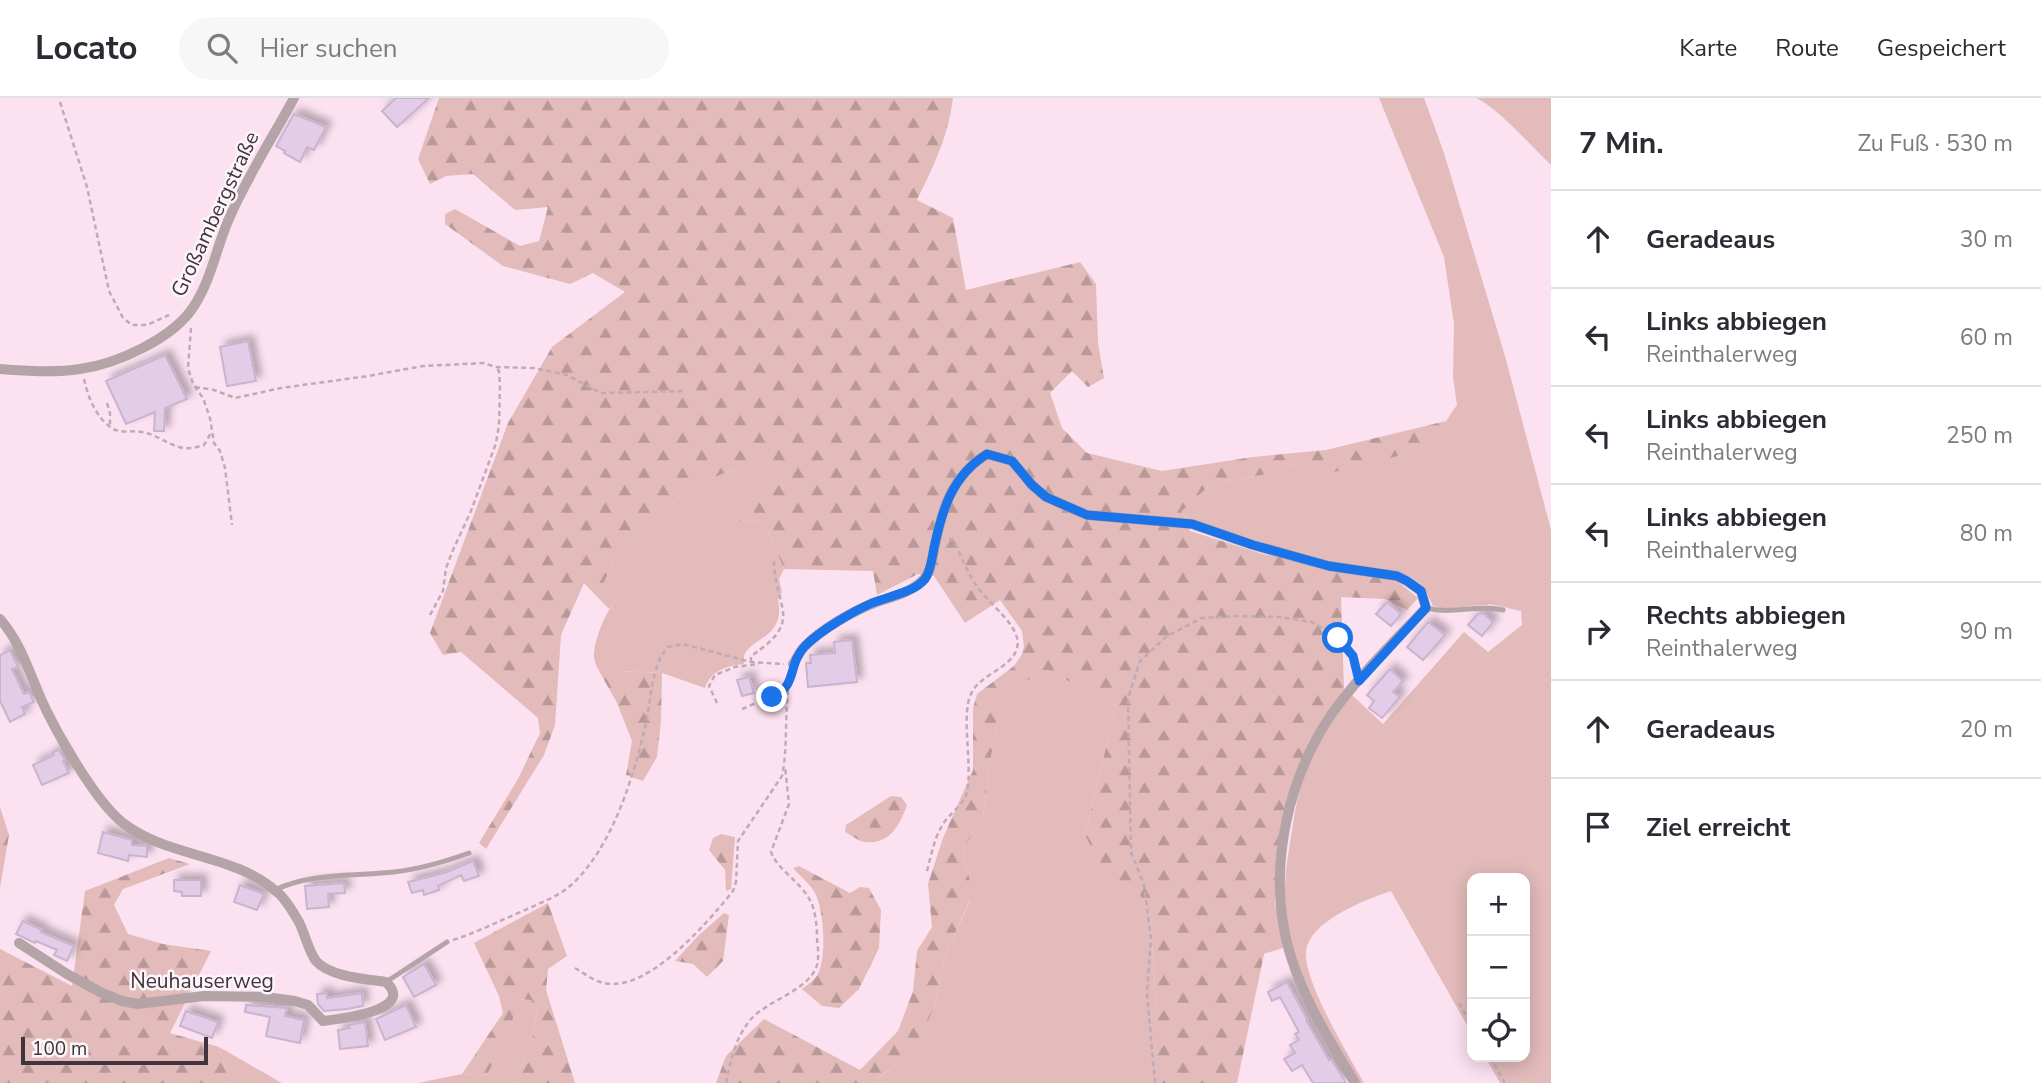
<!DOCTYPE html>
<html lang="de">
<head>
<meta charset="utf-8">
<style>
	:root { --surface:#fff; --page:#f7f7f7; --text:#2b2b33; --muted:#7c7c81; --line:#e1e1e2 }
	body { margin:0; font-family:"Nunito Sans",sans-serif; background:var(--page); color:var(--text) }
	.controls { position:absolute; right:21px; bottom:21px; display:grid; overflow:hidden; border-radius:14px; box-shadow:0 4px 18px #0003 }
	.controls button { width:63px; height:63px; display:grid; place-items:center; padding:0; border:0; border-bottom:2px solid var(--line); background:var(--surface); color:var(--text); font:35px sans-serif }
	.scale { position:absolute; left:21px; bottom:18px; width:187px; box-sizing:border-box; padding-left:7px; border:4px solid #41343c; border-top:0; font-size:19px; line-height:24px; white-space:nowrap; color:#41343c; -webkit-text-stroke:5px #fcf5f9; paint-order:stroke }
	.stop { position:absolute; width:21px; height:21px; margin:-16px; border:5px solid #1a73e8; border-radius:50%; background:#fff }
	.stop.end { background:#1a73e8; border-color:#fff; box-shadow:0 2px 7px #0008 }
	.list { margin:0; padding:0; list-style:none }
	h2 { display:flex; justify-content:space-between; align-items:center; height:91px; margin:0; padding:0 28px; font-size:30px }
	h2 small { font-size:23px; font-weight:400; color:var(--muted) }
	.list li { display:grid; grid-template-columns:46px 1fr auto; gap:21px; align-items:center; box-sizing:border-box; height:98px; padding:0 28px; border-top:2px solid var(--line) }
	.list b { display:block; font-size:26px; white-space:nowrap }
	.list p { margin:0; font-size:23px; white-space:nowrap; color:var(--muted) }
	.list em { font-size:23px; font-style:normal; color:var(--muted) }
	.icon { flex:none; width:38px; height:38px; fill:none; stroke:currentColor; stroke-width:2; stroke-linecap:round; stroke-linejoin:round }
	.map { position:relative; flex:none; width:1551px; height:985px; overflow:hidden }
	header { display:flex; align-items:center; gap:42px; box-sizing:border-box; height:98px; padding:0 35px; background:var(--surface); border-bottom:2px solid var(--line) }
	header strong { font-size:33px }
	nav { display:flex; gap:38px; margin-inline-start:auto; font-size:24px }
	.search { width:490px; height:63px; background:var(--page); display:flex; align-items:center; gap:18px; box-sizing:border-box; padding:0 24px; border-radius:38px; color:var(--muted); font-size:26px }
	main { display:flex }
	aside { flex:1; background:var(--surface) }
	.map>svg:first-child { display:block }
	.grass { fill:#e2bbba }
	.forest { fill:url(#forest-firs) }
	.building { fill:#e3cce8; stroke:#c9b3ce; stroke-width:2; filter:url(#shadow) }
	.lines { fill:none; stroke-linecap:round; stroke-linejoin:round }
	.path { stroke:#c1aab8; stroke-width:2.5; stroke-dasharray:5 3.5; stroke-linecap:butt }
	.service { stroke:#b4a4a8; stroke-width:5 }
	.minor { stroke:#b4a4a8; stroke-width:10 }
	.route { stroke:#1a73e8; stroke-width:9 }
	.labels { text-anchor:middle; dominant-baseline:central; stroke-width:5; stroke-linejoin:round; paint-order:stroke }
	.street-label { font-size:21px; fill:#41343c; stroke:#fcf5f9 }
</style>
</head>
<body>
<header>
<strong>Locato</strong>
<div class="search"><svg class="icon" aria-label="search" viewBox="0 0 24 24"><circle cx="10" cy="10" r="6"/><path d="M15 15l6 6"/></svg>Hier suchen</div>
<nav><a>Karte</a><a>Route</a><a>Gespeichert</a></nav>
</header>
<main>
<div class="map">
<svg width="1551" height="985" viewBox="0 0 1551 985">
	<defs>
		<pattern id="forest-firs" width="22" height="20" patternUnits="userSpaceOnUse" patternTransform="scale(1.75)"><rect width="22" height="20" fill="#e2bbba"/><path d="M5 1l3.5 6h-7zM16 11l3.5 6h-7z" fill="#b99998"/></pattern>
		<filter id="shadow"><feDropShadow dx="5.5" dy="-5.5" stdDeviation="3.5" flood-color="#0004"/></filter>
	</defs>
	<rect width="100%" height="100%" fill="#fce1f1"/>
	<g class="grass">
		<path d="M1379,0H1424L1444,55L1505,258L1551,432V985H1500L1485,959H1525V780H1472V936L1391,793C1365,802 1317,820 1307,848C1297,873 1350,960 1364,985H1358C1334,941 1307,898 1292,850C1280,811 1285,772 1292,733C1295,712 1299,690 1307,670C1318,643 1334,620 1352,597L1383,626L1464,534L1488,554L1522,527L1521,513L1490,506L1444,511L1433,508L1423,488L1409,478L1398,474L1330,465L1186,422L1182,413L1211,386L1274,375L1302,363L1449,330L1446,323L1457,307L1453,279L1454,226L1444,159Z"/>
		<path d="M1476,0H1551V67C1533,50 1497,9 1476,0Z"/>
		<path d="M760,362L777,382L737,423L764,424L784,471L779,481L782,494L778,501C787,546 740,538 744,566C727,568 711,572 705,590L662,575L618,573L605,566L598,571C597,569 594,561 594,560C593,544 605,515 615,504L604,484L618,454L674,403L696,386Z"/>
		<polygon points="1046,572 1116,607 1085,737 1137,792 1150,815 1156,909 1156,985 881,985 875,982 901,965 934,910 945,858 970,803 970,782 962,753 983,719 989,669 1003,595"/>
		<polygon points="1275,804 1283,850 1263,856"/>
		<polygon points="518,901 531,902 537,914 532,943 515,985 418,985 462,976 486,978 505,945"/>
		<polygon points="219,949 282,985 231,985"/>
	</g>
	<g class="forest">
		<path d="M439,0H953C948,39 934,67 917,102L953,120L966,192L1080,164L1096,186L1098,245L1104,280L1088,289L1072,273L1050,295L1062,330L1087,355L1162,373L1253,359L1326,352L1446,323L1450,330L1429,350L1322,377L1302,363L1274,375L1211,386L1182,413L1190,433L1263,456L1396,482L1418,500L1407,512L1385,501L1341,499L1344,591L1309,646L1276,779L1275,804L1237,985H1156V909L1150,815L1137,792L1109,783L1085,737L1116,607L1046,572L1003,596L989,669L983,719L962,753L970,782V802L945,858L934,910L918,943L901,965L876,981L881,985H716L726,958L764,921L860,972L898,933L913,893L917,853L932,829L928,786L943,740L973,672V610L977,596L1014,568L1021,558L1024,549L1022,533L1000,502L965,525L934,478L918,476L877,497L873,473L784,471L764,424L736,423L734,416L777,382L760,362L696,386L674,403L618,454L604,484L615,504L609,511L584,485L561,537L555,627L544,657L486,751L479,745L518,681L540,635L538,620L461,554L443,557L430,535L508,325L552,249L625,194L593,175L570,186L503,168L445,126V116L455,111L520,148L539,143L548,109L515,112L473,76L446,78L430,86L418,61Z"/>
		<polygon points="604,565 618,573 662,575 661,623 657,659 643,683 626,677 632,643 617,605 598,571"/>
		<path d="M891,698L901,699L907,707C900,727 889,747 865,744C858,743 851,737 845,734L846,727Z"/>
		<polygon points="0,709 9,737 0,790"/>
		<polygon points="721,736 735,739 731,791 726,793 725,772 709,752 713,740"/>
		<polygon points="169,760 190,766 123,791 114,807 128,836 163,846 211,853 170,935 219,949 231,985 0,985 0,851 72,888 85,793"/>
		<path d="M799,768L850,795L860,789L869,790L881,812L879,850L859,891L839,910L822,908L802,891C807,887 815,882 818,876C827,859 824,812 815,795C810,786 800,778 793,770Z"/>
		<polygon points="548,805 567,858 548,871 546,892 575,985 515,985 532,943 537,914 531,902 519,901 505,945 486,978 462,976 503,915 499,898 474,845"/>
		<polygon points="724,815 729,817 723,863 707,879 693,866 675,863 698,838"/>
	</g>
	<g class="building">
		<polygon points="396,0 429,0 397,29 382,13"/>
		<polygon points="294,16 326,29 314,52 307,49 300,64 284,55 285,53 276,48"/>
		<polygon points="248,243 256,283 227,288 220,249"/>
		<polygon points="165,257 187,301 165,310 164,333 154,333 155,314 126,326 106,283"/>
		<polygon points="1387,504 1401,516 1391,528 1376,516"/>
		<polygon points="1483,515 1493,524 1482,538 1468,527 1478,516"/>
		<polygon points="1428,524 1445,537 1423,562 1407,549"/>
		<polygon points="852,542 857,584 808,589 806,565 811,565 810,557 835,555 834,544"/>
		<polygon points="10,552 18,569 12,571 24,596 29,594 34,604 22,609 25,616 10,624 0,603 0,557"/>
		<polygon points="1390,571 1403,583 1393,594 1400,599 1382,620 1369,610 1374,603 1367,597"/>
		<polygon points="749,579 754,595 742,598 737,582"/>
		<polygon points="59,652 65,662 63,663 69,675 42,687 33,667 54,657 53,654"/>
		<polygon points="103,734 132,742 132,747 147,748 147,759 129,757 128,763 98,755"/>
		<polygon points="473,763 479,778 464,783 461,777 438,788 439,792 424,797 423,792 412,795 408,784 444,775"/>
		<polygon points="174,782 201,782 201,798 182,798 182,794 174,793"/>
		<polygon points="344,785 345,795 328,796 329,809 307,811 305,788"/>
		<polygon points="240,787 264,796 257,812 234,804"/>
		<polygon points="23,823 42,832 41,834 74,848 67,863 54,857 57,852 36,843 35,845 16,836"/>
		<polygon points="424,866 436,887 414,899 403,879"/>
		<polygon points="1287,884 1307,921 1306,922 1329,962 1331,961 1346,985 1313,985 1302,967 1292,973 1284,961 1295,955 1290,947 1299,942 1295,936 1299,934 1280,899 1272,903 1268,894"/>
		<polygon points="327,895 327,900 362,895 363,908 347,911 324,913 318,906 317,896"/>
		<polygon points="246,907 287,910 285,918 304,922 300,945 266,938 270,919 245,914"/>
		<polygon points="406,907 416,929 385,942 376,921"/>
		<polygon points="186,913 218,924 212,940 180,928"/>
		<polygon points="365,924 368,948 340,951 338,932 350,930 349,927"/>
	</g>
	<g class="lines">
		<g class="path">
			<polyline points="60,4 87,89 109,193 123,220 132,227 147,227 169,217"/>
			<polyline points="191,230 188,270 193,286 203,300 210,320 214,345 220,353 225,370 232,427"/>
			<path d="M84,281C88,299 95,317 110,329C119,336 131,332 142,334C156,336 168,347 183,350C191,351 197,349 204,347L211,335"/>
			<polyline points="195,289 214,292 235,300 281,290 368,278 423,268 484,265 495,269 534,270 567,277 601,295 686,293"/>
			<polyline points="107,305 110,315 110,329"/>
			<polyline points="430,517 443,493 446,470 453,452 471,413 496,345 499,327 500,287 499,273 495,269"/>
			<path d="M751,564V558C805,522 775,512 774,463"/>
			<polyline points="717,605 709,588 715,577 735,569 759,566"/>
			<polyline points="742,611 782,594 788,588"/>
			<path d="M927,773C931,758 934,741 942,728C948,716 964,707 967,694C973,668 960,614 972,594C982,574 1023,567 1017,540C1013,523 989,505 978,490C968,476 961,458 954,443L949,440"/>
			<path d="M453,842C478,834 499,823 523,813C539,805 556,800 570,788C612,751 634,678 646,625C651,602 652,565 668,549L683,546L751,564L784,566"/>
			<path d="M575,870C584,875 593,883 604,885C648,895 708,824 733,793L736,784L738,743L782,678C789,645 783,610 791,576"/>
			<polyline points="1459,905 1472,928"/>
			<polyline points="1490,959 1505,985"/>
			<path d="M726,985C731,962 735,940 751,921C768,902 810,892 817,867C819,859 818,850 817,841C817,830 816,819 813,809C804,784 779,775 771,754L789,706L785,668"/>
			<polyline points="1155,985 1147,895 1151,840 1144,787 1131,754 1128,600 1140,563 1167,538 1202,520 1237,518 1280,519 1312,524 1338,540 1353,558 1356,570"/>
		</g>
		<g class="service">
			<path d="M1426,510C1452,517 1477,506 1503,512"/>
			<path d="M275,792C309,775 357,778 394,774C420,771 444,764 469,755"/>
			<polyline points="386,884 447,844"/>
		</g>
		<g class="minor">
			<path d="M0,271C27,273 54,275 80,271C117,266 174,240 194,208C211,182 216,151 228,123C246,80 272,41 294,0"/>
			<path d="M0,521C20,544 29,573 41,601C56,634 95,703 123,725C168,760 233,755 277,794C286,801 293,814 299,824C305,836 308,852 316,863C330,879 367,881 386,884C417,913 338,921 323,923L308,907L295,903L265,899L204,898L138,906L122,903L102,895L67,876L19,845"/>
			<path d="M793,566C797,560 800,553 805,548C822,531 853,513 874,505C890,499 911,495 923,482C932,474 932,458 935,447C943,408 952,378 987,356L1012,363L1032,387L1046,399L1087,417L1192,426L1253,447L1329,468L1397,478L1407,483L1421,493L1426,510C1394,543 1358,579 1331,617C1289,679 1270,762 1285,836C1296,889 1327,939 1355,985"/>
		</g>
	</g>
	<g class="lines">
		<path class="route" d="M772,599C798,588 787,567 805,548C821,532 852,514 872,505C887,499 915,494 925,481C931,472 932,460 934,450C942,412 952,378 987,356L1012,363L1032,387L1046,399L1087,417L1192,426L1253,447L1329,468L1397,478L1407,483L1421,493L1426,510L1359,583L1353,558L1338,540"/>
	</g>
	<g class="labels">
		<g class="street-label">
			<text transform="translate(215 116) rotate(-65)">Großambergstraße</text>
			<text x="202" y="883">Neuhauserweg</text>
		</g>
	</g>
</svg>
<div class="controls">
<button>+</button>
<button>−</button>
<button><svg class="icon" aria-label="locate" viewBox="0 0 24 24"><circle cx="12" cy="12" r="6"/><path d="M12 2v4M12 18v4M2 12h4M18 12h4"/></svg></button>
</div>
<div class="scale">100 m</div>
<div class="stop" style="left:1338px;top:540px"></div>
<div class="stop end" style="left:772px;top:599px"></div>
</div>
<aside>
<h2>7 Min.<small>Zu Fuß · 530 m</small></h2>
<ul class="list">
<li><svg class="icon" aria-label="ahead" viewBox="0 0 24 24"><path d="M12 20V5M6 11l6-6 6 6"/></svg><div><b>Geradeaus</b></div><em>30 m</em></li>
<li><svg class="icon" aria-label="left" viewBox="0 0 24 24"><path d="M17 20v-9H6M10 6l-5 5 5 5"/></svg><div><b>Links abbiegen</b><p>Reinthalerweg</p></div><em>60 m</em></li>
<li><svg class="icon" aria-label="left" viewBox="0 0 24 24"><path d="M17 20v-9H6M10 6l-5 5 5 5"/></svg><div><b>Links abbiegen</b><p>Reinthalerweg</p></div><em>250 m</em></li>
<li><svg class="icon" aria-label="left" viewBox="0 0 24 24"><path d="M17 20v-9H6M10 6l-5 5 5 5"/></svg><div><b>Links abbiegen</b><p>Reinthalerweg</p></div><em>80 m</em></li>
<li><svg class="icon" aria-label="right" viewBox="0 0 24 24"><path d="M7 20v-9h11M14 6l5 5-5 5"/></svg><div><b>Rechts abbiegen</b><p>Reinthalerweg</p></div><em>90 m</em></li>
<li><svg class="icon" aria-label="ahead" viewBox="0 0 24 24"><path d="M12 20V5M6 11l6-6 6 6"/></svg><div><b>Geradeaus</b></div><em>20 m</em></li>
<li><svg class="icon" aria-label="arrive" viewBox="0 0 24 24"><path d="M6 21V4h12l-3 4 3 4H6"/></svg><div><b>Ziel erreicht</b></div></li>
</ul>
</aside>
</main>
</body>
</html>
